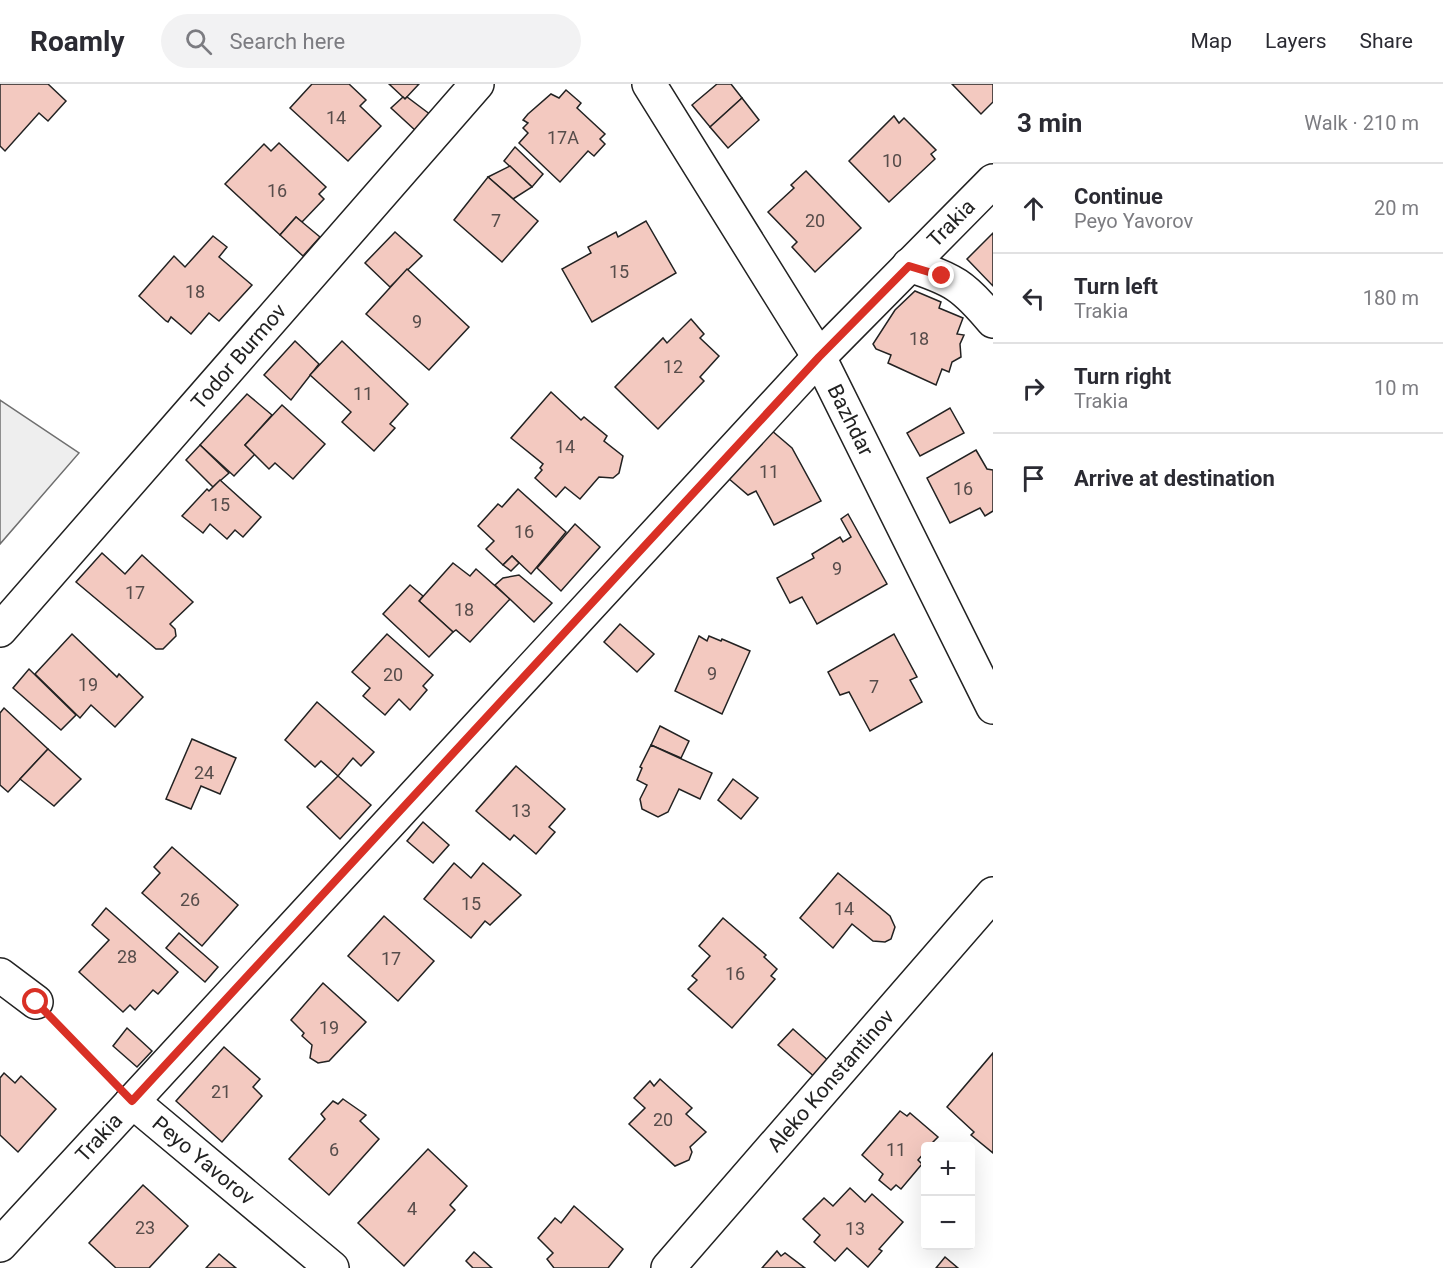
<!DOCTYPE html>
<html lang="en">
<head>
<meta charset="utf-8">
<style>
	:root { --surface:#fff; --page:#f2f2f3; --text:#2b2b33; --muted:#7c7c81; --line:#e1e1e2 }
	body { margin:0; font-family:Roboto,sans-serif; background:var(--page); color:var(--text) }
	.controls { position:absolute; right:18px; bottom:18px; display:grid; overflow:hidden; border-radius:6px; box-shadow:0 6px 24px #0002 }
	.controls button { width:54px; height:54px; display:grid; place-items:center; padding:0; border:0; border-bottom:2px solid var(--line); background:var(--surface); color:var(--text); font:30px sans-serif }
	.stop { position:absolute; width:18px; height:18px; margin:-14px; border:4px solid #d93025; border-radius:50%; background:#fff }
	.stop.end { background:#d93025; border-color:#fff; box-shadow:0 2px 6px #0008 }
	.list { margin:0; padding:0; list-style:none }
	h2 { display:flex; justify-content:space-between; align-items:center; height:78px; margin:0; padding:0 24px; font-size:26px }
	h2 small { font-size:20px; font-weight:400; color:var(--muted) }
	.list li { display:grid; grid-template-columns:39px 1fr auto; gap:18px; align-items:center; box-sizing:border-box; height:90px; padding:0 24px; border-top:2px solid var(--line) }
	.list b { display:block; font-size:22px; white-space:nowrap }
	.list p { margin:0; font-size:20px; white-space:nowrap; color:var(--muted) }
	.list em { font-size:20px; font-style:normal; color:var(--muted) }
	.icon { flex:none; width:33px; height:33px; fill:none; stroke:currentColor; stroke-width:2; stroke-linecap:round; stroke-linejoin:round }
	.map { position:relative; flex:none; width:993px; height:1184px; overflow:hidden }
	header { display:flex; align-items:center; gap:36px; box-sizing:border-box; height:84px; padding:0 30px; background:var(--surface); border-bottom:2px solid var(--line) }
	header strong { font-size:28px }
	nav { display:flex; gap:33px; margin-inline-start:auto; font-size:21px }
	.search { width:420px; height:54px; background:var(--page); display:flex; align-items:center; gap:15px; box-sizing:border-box; padding:0 21px; border-radius:33px; color:var(--muted); font-size:22px }
	main { display:flex }
	aside { flex:1; background:var(--surface) }
	.map>svg:first-child { display:block }
	.green { fill:#eee; stroke:#6f6f6f; stroke-width:1.5 }
	.building { fill:#f3c9c0; stroke:#222; stroke-width:1.5 }
	.lines { fill:none; stroke-linecap:round; stroke-linejoin:round }
	.minor-casing { stroke:#222; stroke-width:36 }
	.path { stroke:#646464; stroke-width:4; stroke-dasharray:4.5 3; stroke-linecap:butt }
	.minor { stroke:#fff; stroke-width:33 }
	.route { stroke:#d93025; stroke-width:8 }
	.labels { text-anchor:middle; dominant-baseline:central; stroke-width:4.5; stroke-linejoin:round; paint-order:stroke }
	.number-label { font-size:18px; fill:#564c4a }
	.street-label { font-size:21px; fill:#222; stroke:#fff }
</style>
</head>
<body>
<header>
<strong>Roamly</strong>
<div class="search"><svg class="icon" aria-label="search" viewBox="0 0 24 24"><circle cx="10" cy="10" r="6"/><path d="M15 15l6 6"/></svg>Search here</div>
<nav><a>Map</a><a>Layers</a><a>Share</a></nav>
</header>
<main>
<div class="map">
<svg width="993" height="1184" viewBox="0 0 993 1184">
	<rect width="100%" height="100%" fill="#fff"/>
	<polygon class="green" points="0,316 79,369 0,460"/>
	<g class="building">
		<polygon points="0,0 48,0 66,17 48,37 39,29 5,67 0,62"/>
		<polygon points="312,0 349,0 366,16 360,22 381,42 348,77 290,24"/>
		<polygon points="389,0 419,0 405,15"/>
		<polygon points="717,0 731,0 742,14 710,43 692,21"/>
		<polygon points="952,0 993,0 993,18 981,30"/>
		<polygon points="566,6 581,19 577,24 605,50 600,55 605,60 594,72 588,67 560,98 519,59 528,49 523,44 528,39 523,36 528,30 551,10 559,14"/>
		<polygon points="403,13 405,15 407,13 431,31 416,47 391,24"/>
		<polygon points="742,14 759,36 728,64 710,43"/>
		<polygon points="894,32 899,39 904,34 936,66 931,70 935,75 889,118 849,77"/>
		<polygon points="279,59 326,103 319,110 324,115 302,138 296,133 280,151 225,100 264,60 271,67"/>
		<polygon points="515,63 543,90 532,103 504,77"/>
		<polygon points="510,82 532,103 513,115 488,93"/>
		<polygon points="806,87 861,144 815,188 792,163 797,158 768,128 794,104 791,101"/>
		<polygon points="488,93 538,137 502,178 454,136"/>
		<polygon points="296,133 320,153 303,172 280,151"/>
		<polygon points="646,137 676,189 592,238 562,185 591,169 588,163 616,148 618,153"/>
		<polygon points="395,148 422,172 390,203 365,179"/>
		<polygon points="993,149 993,202 967,175"/>
		<polygon points="213,152 227,163 219,173 252,201 219,237 209,229 191,250 171,233 168,238 166,237 139,212 174,172 185,183"/>
		<polygon points="407,185 469,243 429,286 366,230"/>
		<polygon points="915,207 941,218 939,224 963,234 957,250 964,251 960,260 961,273 952,278 949,288 942,285 936,301 888,279 891,271 876,265 873,260 895,226"/>
		<polygon points="691,235 704,250 700,254 719,272 700,293 704,297 658,345 615,303 663,254 667,259"/>
		<polygon points="295,257 319,280 291,316 264,291"/>
		<polygon points="342,257 408,320 390,340 395,344 374,367 342,338 351,328 310,291"/>
		<polygon points="551,308 581,336 584,333 607,352 604,357 623,372 619,389 613,394 599,393 580,415 565,403 556,413 535,394 542,386 540,384 543,380 511,354"/>
		<polygon points="247,310 272,331 245,361 255,370 234,392 200,361"/>
		<polygon points="282,321 325,360 293,395 275,379 269,385 245,361"/>
		<polygon points="950,324 964,349 920,372 907,349"/>
		<polygon points="771,346 792,364 821,417 774,441 756,407 748,411 728,394"/>
		<polygon points="200,361 229,389 213,403 186,376"/>
		<polygon points="976,366 987,385 993,386 993,427 985,432 980,424 950,439 927,394"/>
		<polygon points="220,396 261,433 243,453 235,446 227,455 210,440 203,449 182,432 207,405 209,407"/>
		<polygon points="518,405 566,448 531,490 512,472 503,481 486,465 494,457 478,442 498,420 502,423"/>
		<polygon points="848,430 887,500 817,540 802,513 790,519 777,494 814,474 812,470 840,453 843,458 851,453 841,435"/>
		<polygon points="575,440 600,463 561,507 537,484"/>
		<polygon points="102,469 125,490 142,471 193,518 170,540 175,545 176,552 163,565 156,565 76,498"/>
		<polygon points="512,472 519,479 511,487 503,481"/>
		<polygon points="453,479 470,492 476,485 510,515 470,558 456,546 453,548 419,517"/>
		<polygon points="519,491 552,519 534,538 495,501 503,494"/>
		<polygon points="410,501 423,512 419,517 453,548 429,573 383,530"/>
		<polygon points="620,540 654,570 637,588 604,558"/>
		<polygon points="72,550 117,593 119,590 143,613 115,643 91,621 80,634 35,590"/>
		<polygon points="387,550 433,591 423,602 427,606 410,626 399,615 385,631 363,612 370,604 352,588"/>
		<polygon points="894,550 917,593 910,596 922,618 870,647 849,608 840,611 828,588"/>
		<polygon points="699,552 707,557 709,552 721,557 722,555 750,567 722,630 675,607"/>
		<polygon points="29,585 76,631 61,646 13,604"/>
		<polygon points="317,618 374,668 361,682 353,674 338,692 321,677 315,683 285,656"/>
		<polygon points="4,624 48,665 8,708 0,701 0,629"/>
		<polygon points="660,642 689,657 681,674 651,661"/>
		<polygon points="192,655 236,674 220,710 201,702 191,725 166,715"/>
		<polygon points="651,661 712,689 700,715 679,705 668,728 658,733 642,725 640,715 647,701 637,696 642,684 640,683"/>
		<polygon points="48,665 81,695 54,722 20,695"/>
		<polygon points="516,682 565,725 549,743 555,748 536,770 514,751 510,756 476,727"/>
		<polygon points="338,692 371,721 340,755 307,723"/>
		<polygon points="733,695 758,714 741,735 718,716"/>
		<polygon points="423,738 449,761 433,779 407,757"/>
		<polygon points="172,763 238,821 202,862 142,809 160,789 154,783"/>
		<polygon points="454,779 471,794 483,779 521,811 490,841 485,837 471,854 424,815"/>
		<polygon points="838,789 890,832 895,843 891,855 885,858 873,857 852,840 833,864 800,834"/>
		<polygon points="106,824 178,888 158,910 153,906 135,926 130,921 123,928 79,888 109,856 92,841"/>
		<polygon points="384,832 434,877 398,917 348,872"/>
		<polygon points="723,834 766,871 764,873 777,885 771,892 775,895 732,944 688,905 697,896 692,892 710,872 699,862"/>
		<polygon points="179,849 218,883 205,898 166,864"/>
		<polygon points="323,899 366,938 329,977 318,979 310,974 312,961 302,952 304,949 291,936"/>
		<polygon points="127,944 152,967 137,983 113,962"/>
		<polygon points="793,945 831,979 817,995 778,961"/>
		<polygon points="224,963 260,995 253,1003 262,1012 222,1058 176,1017"/>
		<polygon points="993,969 993,1069 971,1051 974,1048 947,1023"/>
		<polygon points="4,989 15,999 21,992 56,1025 18,1068 0,1051 0,994"/>
		<polygon points="660,995 692,1024 686,1030 706,1048 690,1063 692,1068 689,1076 675,1082 629,1040 645,1024 634,1014 650,997 654,1002"/>
		<polygon points="343,1015 366,1031 360,1037 379,1055 329,1111 289,1075 325,1035 321,1030 333,1017 338,1020"/>
		<polygon points="900,1027 907,1032 910,1029 938,1053 929,1062 926,1062 926,1067 918,1076 922,1080 901,1105 896,1101 891,1106 879,1096 883,1090 862,1071"/>
		<polygon points="428,1065 467,1102 450,1121 455,1126 404,1182 358,1139"/>
		<polygon points="143,1101 188,1142 149,1184 116,1184 89,1159"/>
		<polygon points="850,1104 865,1118 872,1110 903,1138 879,1165 882,1167 868,1183 847,1164 835,1177 814,1158 820,1151 803,1135 824,1114 833,1122"/>
		<polygon points="574,1122 623,1165 608,1184 554,1184 547,1175 553,1169 538,1154 555,1134 561,1139"/>
		<polygon points="777,1167 781,1172 785,1169 805,1184 762,1184"/>
		<polygon points="474,1168 492,1184 473,1184 466,1177"/>
		<polygon points="219,1170 236,1184 206,1184"/>
		<polygon points="945,1173 958,1184 936,1184"/>
	</g>
	<g class="lines">
		<g class="minor-casing">
			<g id="minor">
				<path id="s1" d="M649,0L819,273L993,623"/>
				<path d="M909,181C953,195 964,202 993,237"/>
				<path id="s2" d="M0,546L477,0"/>
				<polyline points="0,891 36,918"/>
				<path id="s3" d="M132,1017L332,1184"/>
				<path id="s4" d="M0,1161L819,273L993,97"/>
				<path id="s5" d="M668,1184L993,810"/>
			</g>
		</g>
		<polyline class="path" points="62,945 106,991"/>
		<use href="#minor" class="minor"/>
	</g>
	<g class="lines">
		<polyline class="route" points="36,918 132,1017 819,273 909,182 942,192"/>
	</g>
	<g class="labels">
		<g class="number-label">
			<text x="336" y="33">14</text>
			<text x="563" y="53">17А</text>
			<text x="892" y="76">10</text>
			<text x="277" y="106">16</text>
			<text x="496" y="136">7</text>
			<text x="815" y="136">20</text>
			<text x="619" y="187">15</text>
			<text x="195" y="207">18</text>
			<text x="417" y="237">9</text>
			<text x="919" y="254">18</text>
			<text x="673" y="282">12</text>
			<text x="363" y="309">11</text>
			<text x="565" y="362">14</text>
			<text x="769" y="387">11</text>
			<text x="963" y="404">16</text>
			<text x="220" y="420">15</text>
			<text x="524" y="447">16</text>
			<text x="837" y="484">9</text>
			<text x="135" y="508">17</text>
			<text x="464" y="525">18</text>
			<text x="712" y="589">9</text>
			<text x="393" y="590">20</text>
			<text x="88" y="600">19</text>
			<text x="874" y="602">7</text>
			<text x="204" y="688">24</text>
			<text x="521" y="726">13</text>
			<text x="190" y="815">26</text>
			<text x="471" y="819">15</text>
			<text x="844" y="824">14</text>
			<text x="127" y="872">28</text>
			<text x="391" y="874">17</text>
			<text x="735" y="889">16</text>
			<text x="329" y="943">19</text>
			<text x="221" y="1007">21</text>
			<text x="663" y="1035">20</text>
			<text x="334" y="1065">6</text>
			<text x="896" y="1065">11</text>
			<text x="412" y="1124">4</text>
			<text x="145" y="1143">23</text>
			<text x="855" y="1144">13</text>
		</g>
		<g class="street-label">
			<text stroke="none"><textPath href="#s4" startOffset="1396">Trakia</textPath></text>
			<text stroke="none"><textPath href="#s2" startOffset="363">Todor Burmov</textPath></text>
			<text stroke="none"><textPath href="#s1" startOffset="392">Bazhdar</textPath></text>
			<text stroke="none"><textPath href="#s5" startOffset="248">Aleko Konstantinov</textPath></text>
			<text stroke="none"><textPath href="#s4" startOffset="146">Trakia</textPath></text>
			<text stroke="none"><textPath href="#s3" startOffset="93">Peyo Yavorov</textPath></text>
		</g>
	</g>
</svg>
<div class="controls">
<button>+</button>
<button>−</button>
</div>
<div class="stop" style="left:36px;top:918px"></div>
<div class="stop end" style="left:942px;top:192px"></div>
</div>
<aside>
<h2>3 min<small>Walk · 210 m</small></h2>
<ul class="list">
<li><svg class="icon" aria-label="ahead" viewBox="0 0 24 24"><path d="M12 20V5M6 11l6-6 6 6"/></svg><div><b>Continue</b><p>Peyo Yavorov</p></div><em>20 m</em></li>
<li><svg class="icon" aria-label="left" viewBox="0 0 24 24"><path d="M17 20v-9H6M10 6l-5 5 5 5"/></svg><div><b>Turn left</b><p>Trakia</p></div><em>180 m</em></li>
<li><svg class="icon" aria-label="right" viewBox="0 0 24 24"><path d="M7 20v-9h11M14 6l5 5-5 5"/></svg><div><b>Turn right</b><p>Trakia</p></div><em>10 m</em></li>
<li><svg class="icon" aria-label="arrive" viewBox="0 0 24 24"><path d="M6 21V4h12l-3 4 3 4H6"/></svg><div><b>Arrive at destination</b></div></li>
</ul>
</aside>
</main>
</body>
</html>
